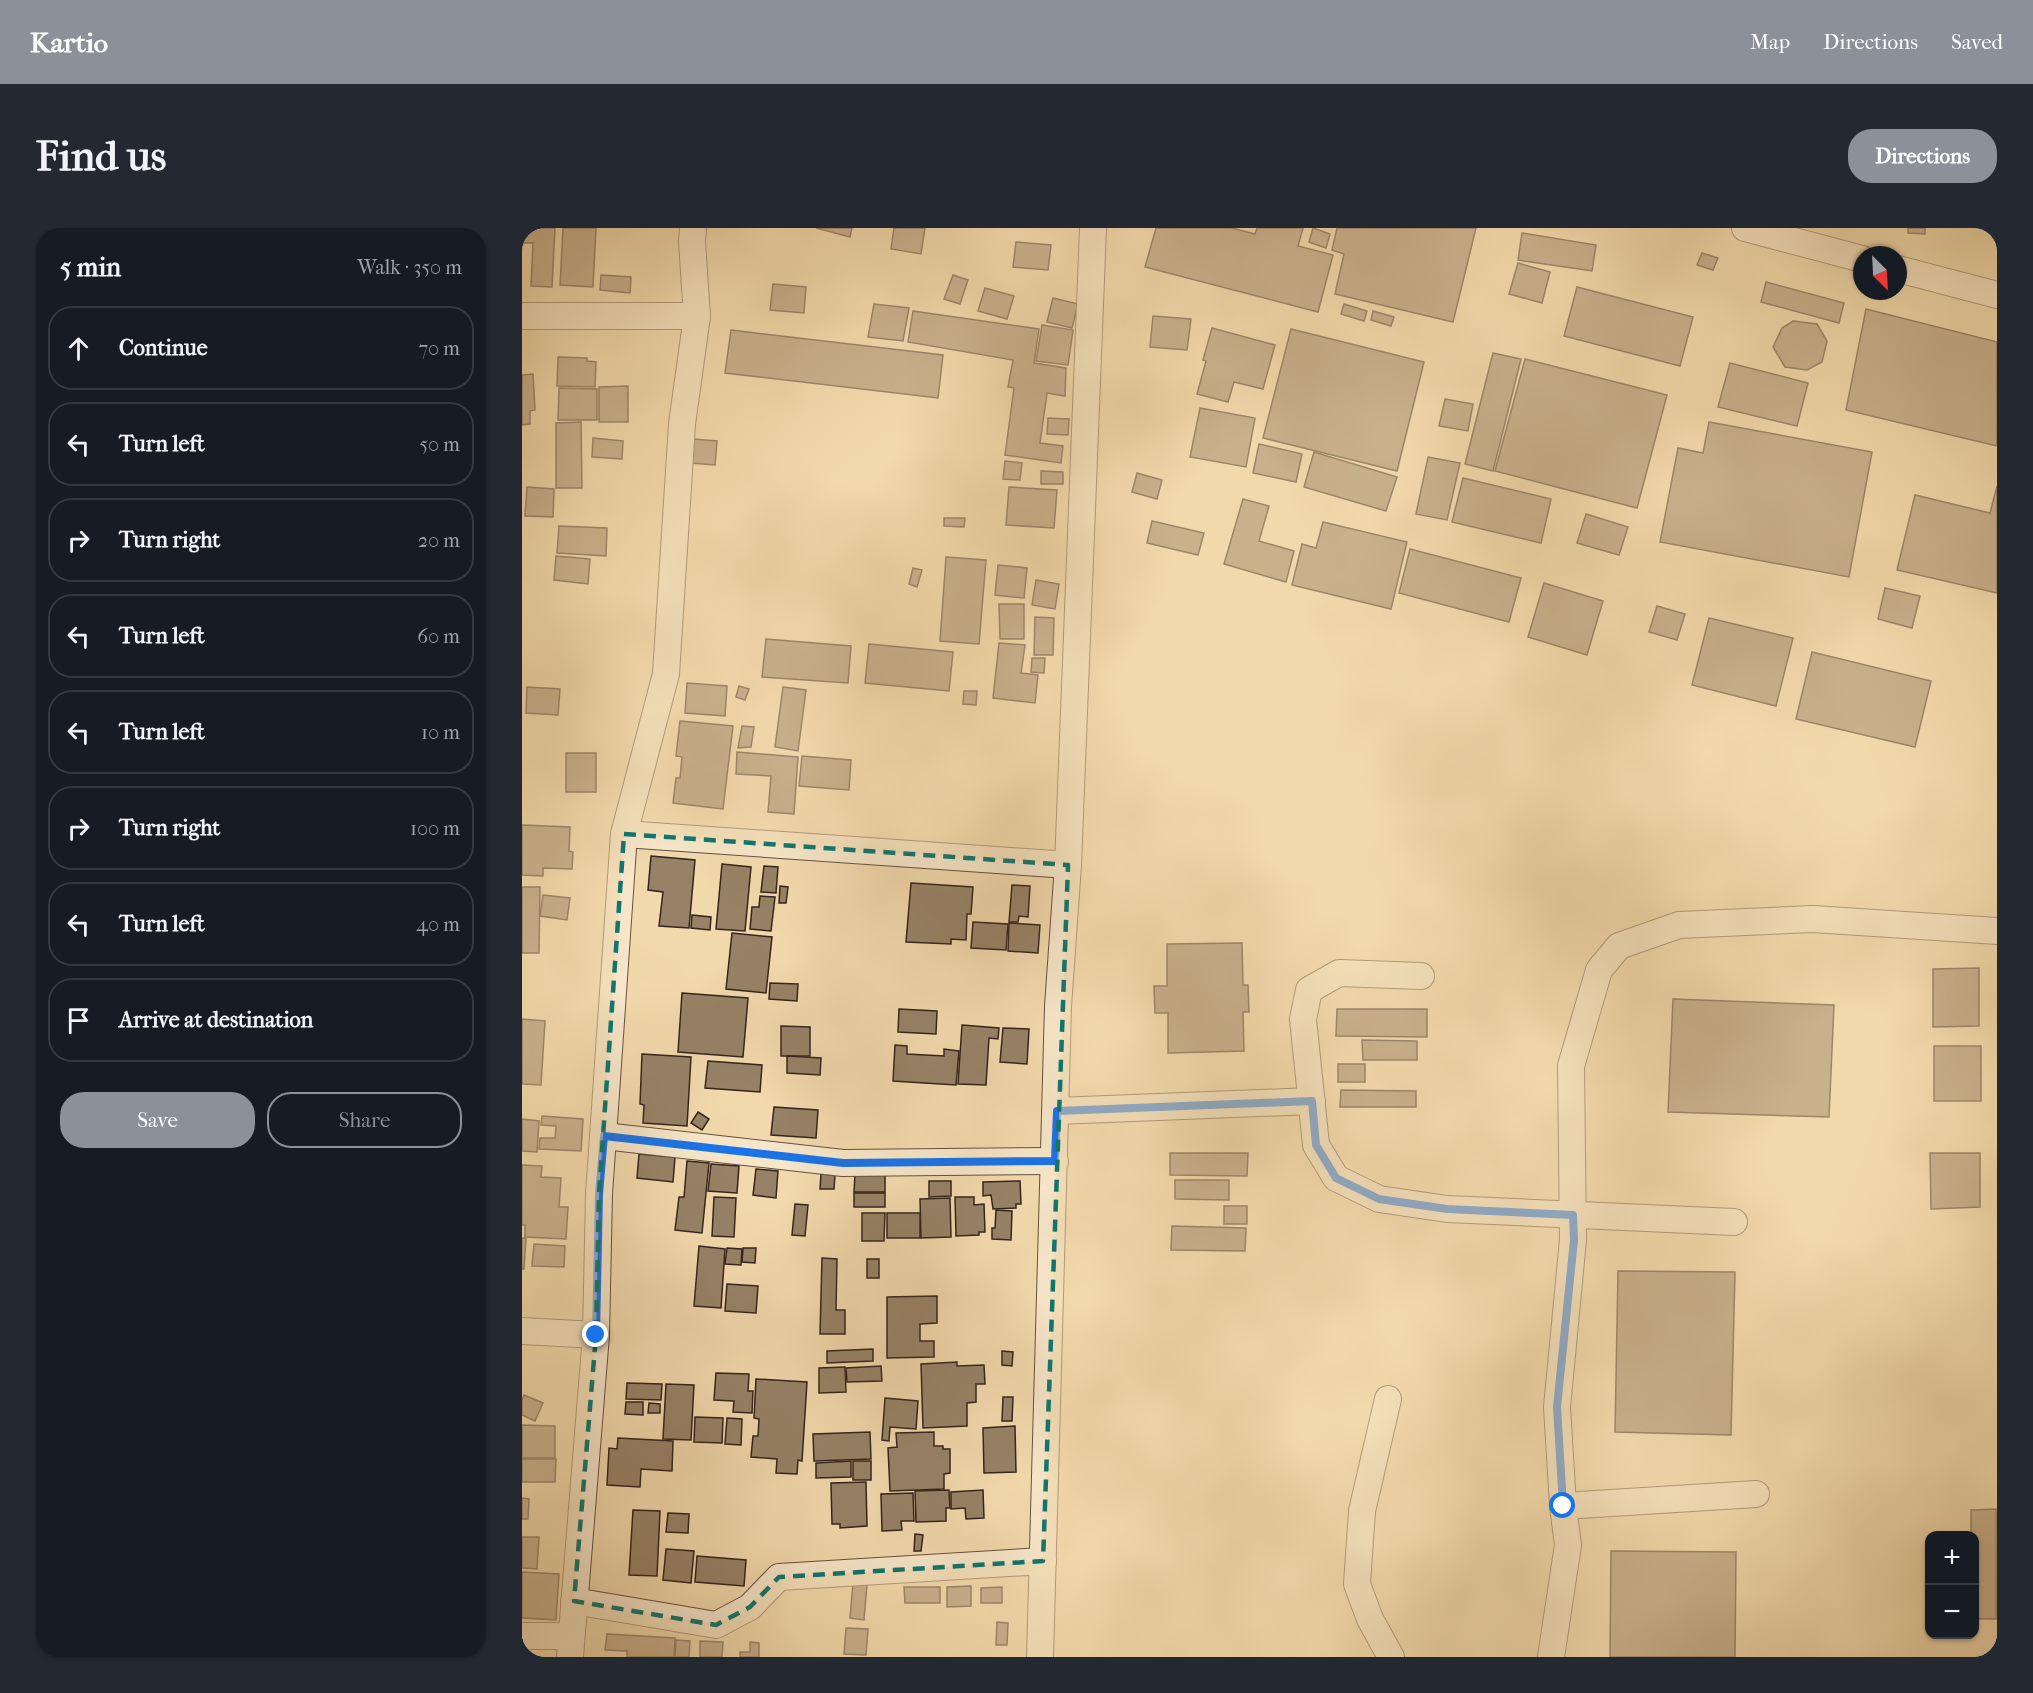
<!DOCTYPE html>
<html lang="en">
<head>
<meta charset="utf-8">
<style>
	:root { --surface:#171b24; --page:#242831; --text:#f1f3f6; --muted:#9ea1a6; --line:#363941; --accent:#8c9099 }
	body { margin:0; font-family:"IM FELL French Canon",serif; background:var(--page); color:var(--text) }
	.controls { position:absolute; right:18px; bottom:18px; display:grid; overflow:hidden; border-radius:12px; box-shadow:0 2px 4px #0004 }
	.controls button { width:54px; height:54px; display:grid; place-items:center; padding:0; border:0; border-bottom:2px solid var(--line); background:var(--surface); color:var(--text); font:30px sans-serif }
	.compass { position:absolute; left:1331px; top:18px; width:54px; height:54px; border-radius:50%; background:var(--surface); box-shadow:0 2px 4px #0004; rotate:156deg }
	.stop { position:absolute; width:18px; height:18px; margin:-14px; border:4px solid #1a73e8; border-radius:50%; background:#fff }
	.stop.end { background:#1a73e8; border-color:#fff; box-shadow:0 2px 6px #0008 }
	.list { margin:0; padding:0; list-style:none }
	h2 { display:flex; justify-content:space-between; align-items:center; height:78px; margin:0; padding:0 24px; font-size:26px }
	h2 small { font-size:20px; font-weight:400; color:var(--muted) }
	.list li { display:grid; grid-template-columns:39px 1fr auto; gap:18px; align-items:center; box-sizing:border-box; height:84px; margin:0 12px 12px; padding:0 12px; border:2px solid var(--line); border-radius:24px }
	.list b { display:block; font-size:22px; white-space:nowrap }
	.list em { font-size:20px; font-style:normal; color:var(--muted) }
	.actions { display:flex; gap:12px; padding:18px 24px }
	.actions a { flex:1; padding:14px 0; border:2px solid var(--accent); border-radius:24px; text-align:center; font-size:21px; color:var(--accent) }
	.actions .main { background:var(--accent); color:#fff }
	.icon { flex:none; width:33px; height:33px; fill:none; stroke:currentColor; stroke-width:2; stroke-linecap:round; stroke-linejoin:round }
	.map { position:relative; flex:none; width:1475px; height:1429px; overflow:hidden; border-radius:24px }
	header { display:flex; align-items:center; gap:36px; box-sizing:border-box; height:84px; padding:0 30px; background:var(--accent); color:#fff }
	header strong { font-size:28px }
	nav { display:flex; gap:33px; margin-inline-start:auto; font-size:21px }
	.intro { display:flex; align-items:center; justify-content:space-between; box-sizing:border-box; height:144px; padding:0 36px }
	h1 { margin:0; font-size:42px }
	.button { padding:15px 27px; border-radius:24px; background:var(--accent); color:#fff; font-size:21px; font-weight:700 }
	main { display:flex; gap:36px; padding:0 36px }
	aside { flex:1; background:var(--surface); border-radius:24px; box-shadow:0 2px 4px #0004 }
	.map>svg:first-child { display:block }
	.building { fill:#978267; stroke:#34241d; stroke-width:1.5 }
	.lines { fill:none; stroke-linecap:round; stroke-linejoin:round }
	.street-casing { stroke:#645141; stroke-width:28 }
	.street { stroke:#f7e6c9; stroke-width:26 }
	.route { stroke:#1a73e8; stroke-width:8 }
	.marked { fill:none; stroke:#0f766e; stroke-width:4.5; stroke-dasharray:12 8; stroke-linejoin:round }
</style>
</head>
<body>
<header>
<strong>Kartio</strong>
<nav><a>Map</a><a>Directions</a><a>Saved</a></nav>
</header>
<div class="intro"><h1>Find us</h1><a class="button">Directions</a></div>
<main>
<aside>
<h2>5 min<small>Walk · 350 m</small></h2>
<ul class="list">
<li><svg class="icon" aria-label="ahead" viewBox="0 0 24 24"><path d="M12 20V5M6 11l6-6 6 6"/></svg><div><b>Continue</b></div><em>70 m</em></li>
<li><svg class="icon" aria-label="left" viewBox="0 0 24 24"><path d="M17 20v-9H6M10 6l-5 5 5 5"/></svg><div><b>Turn left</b></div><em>50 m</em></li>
<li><svg class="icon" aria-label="right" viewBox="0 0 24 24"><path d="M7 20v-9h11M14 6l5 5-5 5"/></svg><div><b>Turn right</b></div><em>20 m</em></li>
<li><svg class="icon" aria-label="left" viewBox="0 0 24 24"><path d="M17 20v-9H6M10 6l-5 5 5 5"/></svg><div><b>Turn left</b></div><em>60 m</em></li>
<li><svg class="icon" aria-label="left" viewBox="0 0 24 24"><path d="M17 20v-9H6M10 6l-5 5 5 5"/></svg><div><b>Turn left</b></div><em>10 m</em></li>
<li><svg class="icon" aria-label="right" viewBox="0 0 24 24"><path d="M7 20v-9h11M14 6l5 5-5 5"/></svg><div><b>Turn right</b></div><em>100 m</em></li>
<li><svg class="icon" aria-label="left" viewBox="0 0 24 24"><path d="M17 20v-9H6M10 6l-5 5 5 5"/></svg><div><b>Turn left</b></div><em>40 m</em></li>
<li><svg class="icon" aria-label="arrive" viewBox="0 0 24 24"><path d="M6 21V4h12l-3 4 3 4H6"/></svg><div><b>Arrive at destination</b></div></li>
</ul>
<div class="actions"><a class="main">Save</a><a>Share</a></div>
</aside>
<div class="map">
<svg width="1475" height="1429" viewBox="0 0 1475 1429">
	<rect width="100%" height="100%" fill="#f2d9ac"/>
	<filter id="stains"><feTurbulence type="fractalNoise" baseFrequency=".00333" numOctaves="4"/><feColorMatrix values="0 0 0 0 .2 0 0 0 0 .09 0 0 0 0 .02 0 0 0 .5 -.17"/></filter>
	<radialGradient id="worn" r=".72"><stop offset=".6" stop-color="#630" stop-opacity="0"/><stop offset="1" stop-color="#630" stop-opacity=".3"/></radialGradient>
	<g class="building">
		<polygon points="0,0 33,0 30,59 9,58 11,15 0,15"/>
		<polygon points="41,0 74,0 71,59 38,57"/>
		<polygon points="294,0 330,0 328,9"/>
		<polygon points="372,0 403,0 399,26 369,21"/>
		<polygon points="634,0 710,0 733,6 735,0 781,0 776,18 811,27 796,84 623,39"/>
		<polygon points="791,0 808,6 804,20 787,14"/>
		<polygon points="815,0 954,0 931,94 813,66 822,26 810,22"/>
		<polygon points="1386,0 1403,0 1403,6 1386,5"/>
		<polygon points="1000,5 1074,17 1070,43 996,32"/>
		<polygon points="494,14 529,17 526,42 491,39"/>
		<polygon points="1180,25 1196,30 1191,42 1175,37"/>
		<polygon points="996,35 1028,44 1020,75 987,66"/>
		<polygon points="79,47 109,49 108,65 78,62"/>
		<polygon points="431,47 446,52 438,76 422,71"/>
		<polygon points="1244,54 1322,75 1317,95 1239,74"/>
		<polygon points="251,56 284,59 282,85 248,82"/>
		<polygon points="1055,59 1171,89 1158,138 1042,108"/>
		<polygon points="463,60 492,68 485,91 456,83"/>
		<polygon points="531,70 556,76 550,100 525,94"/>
		<polygon points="352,76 387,80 381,113 346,109"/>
		<polygon points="822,76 845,83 842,93 819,86"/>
		<polygon points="1344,81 1475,114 1475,218 1324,182"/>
		<polygon points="391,83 517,101 512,135 544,140 543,168 525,165 518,215 541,218 539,235 483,227 492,160 486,159 491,132 386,114"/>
		<polygon points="851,83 872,89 869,98 849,92"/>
		<polygon points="631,88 669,91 665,122 628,119"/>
		<polygon points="1271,93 1295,96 1305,113 1300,134 1285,142 1263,139 1251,119 1260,100"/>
		<polygon points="520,97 551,102 546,137 514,133"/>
		<polygon points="690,100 753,117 741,161 712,154 706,174 675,166 684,133 681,132"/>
		<polygon points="769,101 902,134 875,243 741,210"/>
		<polygon points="209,102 421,127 416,170 203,145"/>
		<polygon points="971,125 999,131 971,243 943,236"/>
		<polygon points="36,129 65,130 65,133 74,134 73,159 35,158"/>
		<polygon points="1003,131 1145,167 1115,280 973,243"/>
		<polygon points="1208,135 1286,155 1275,198 1196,179"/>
		<polygon points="11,146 13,182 8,183 8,196 0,197 0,147"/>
		<polygon points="106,158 106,194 77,194 77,159"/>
		<polygon points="37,160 75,161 75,192 36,192"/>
		<polygon points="923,171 951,176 946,203 917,198"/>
		<polygon points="678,180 733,190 724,239 668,229"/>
		<polygon points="526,190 547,191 546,207 525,206"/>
		<polygon points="59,194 60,260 34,260 34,195"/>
		<polygon points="1187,194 1350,224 1327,349 1138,314 1156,220 1181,225"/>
		<polygon points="71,210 101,213 100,231 70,229"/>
		<polygon points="171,211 195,213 193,237 169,235"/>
		<polygon points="737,216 780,226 774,254 731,245"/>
		<polygon points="792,224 875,249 864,283 782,259"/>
		<polygon points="906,229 938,235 925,292 894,286"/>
		<polygon points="483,233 500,235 498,252 481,251"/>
		<polygon points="519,243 541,244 541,256 519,256"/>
		<polygon points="615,245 640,252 635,271 610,264"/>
		<polygon points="941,250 1029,271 1019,315 930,294"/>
		<polygon points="1475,258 1475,365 1375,342 1393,267 1468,285"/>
		<polygon points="5,259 32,261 31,289 3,288"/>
		<polygon points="487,259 535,262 532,300 484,297"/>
		<polygon points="721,271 747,278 737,313 772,323 764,354 702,336"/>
		<polygon points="1064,286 1106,299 1097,327 1055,315"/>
		<polygon points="422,290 443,290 442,299 422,298"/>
		<polygon points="630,293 682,305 676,327 625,315"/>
		<polygon points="801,294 885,314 869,381 770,357 780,316 794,320"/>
		<polygon points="37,298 85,300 84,328 35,325"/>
		<polygon points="888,321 999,350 987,394 877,365"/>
		<polygon points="34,328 68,331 66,356 32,352"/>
		<polygon points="424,329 464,332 457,416 418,413"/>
		<polygon points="476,337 505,340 502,370 473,367"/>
		<polygon points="391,340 400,342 395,359 387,356"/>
		<polygon points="514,352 537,356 533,381 510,377"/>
		<polygon points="1022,355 1081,373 1065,427 1006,409"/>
		<polygon points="1363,360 1398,368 1390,400 1356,391"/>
		<polygon points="477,376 502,376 502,411 478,411"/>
		<polygon points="1135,378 1163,386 1155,412 1127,404"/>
		<polygon points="513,389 532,390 531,427 512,427"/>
		<polygon points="1187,390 1271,410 1254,478 1170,457"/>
		<polygon points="244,411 329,418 326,455 240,449"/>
		<polygon points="477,415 503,417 499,445 516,447 513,475 471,470"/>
		<polygon points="347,416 431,424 427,463 343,455"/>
		<polygon points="1290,424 1409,453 1393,519 1274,491"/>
		<polygon points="510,430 523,430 522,445 509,444"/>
		<polygon points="165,455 205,458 203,488 163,485"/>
		<polygon points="217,458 227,461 223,472 214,469"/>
		<polygon points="5,459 38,461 36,487 4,485"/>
		<polygon points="261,459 284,462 276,523 253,519"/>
		<polygon points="442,463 455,463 454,477 441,476"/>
		<polygon points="158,493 211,498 201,581 151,575 154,550 158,550 160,529 154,528"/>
		<polygon points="220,498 232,499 229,519 216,520"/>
		<polygon points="215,524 276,529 272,586 246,584 249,548 214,546"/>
		<rect x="44" y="525" width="30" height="39"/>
		<polygon points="280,528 329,532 327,562 277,558"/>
		<polygon points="0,597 48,599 47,623 51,624 50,641 21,640 21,648 0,647"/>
		<polygon points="129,628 173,632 167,700 137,698 141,664 126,662"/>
		<polygon points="200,636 229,639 223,703 194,701"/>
		<polygon points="242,638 256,639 254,665 239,664"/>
		<polygon points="389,655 451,659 449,686 445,686 444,712 429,711 429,716 384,714"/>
		<polygon points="490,657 508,658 506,689 497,688 496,694 487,694"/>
		<polygon points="258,658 266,659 264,675 257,675"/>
		<polygon points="0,659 18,659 17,725 0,725"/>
		<polygon points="21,667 48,670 45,692 18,688"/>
		<polygon points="238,668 253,669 249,703 228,701 230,679 237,679"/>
		<polygon points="170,687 189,689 188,702 169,700"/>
		<polygon points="451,694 486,696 484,722 449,720"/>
		<polygon points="487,695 518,697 516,725 486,723"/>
		<polygon points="210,705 250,709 244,765 204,761"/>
		<polygon points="720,715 721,757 726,757 727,784 721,784 722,823 646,825 646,785 633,785 632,758 645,758 645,716"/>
		<polygon points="1457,740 1457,798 1411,799 1411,741"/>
		<polygon points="248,755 276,756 275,773 247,771"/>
		<polygon points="160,765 226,770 221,829 156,824"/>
		<polygon points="1151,771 1312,777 1307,889 1146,884"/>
		<polygon points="377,781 415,783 414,806 376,804"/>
		<polygon points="815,781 905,781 905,809 814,808"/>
		<polygon points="0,791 23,793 19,857 0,856"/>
		<polygon points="440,797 477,800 476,811 467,810 464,857 436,856"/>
		<polygon points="259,798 288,799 288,828 259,828"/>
		<polygon points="481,800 507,801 505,836 478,834"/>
		<polygon points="840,812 895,813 895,832 841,832"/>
		<polygon points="373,817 385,818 385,826 422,828 422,821 437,823 434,857 371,853"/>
		<rect x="1412" y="818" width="47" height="55"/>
		<polygon points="120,826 169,829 165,898 121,895 122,877 118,876"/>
		<polygon points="265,828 299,830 298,847 265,845"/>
		<polygon points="186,833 240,837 238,864 183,860"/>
		<rect x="816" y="836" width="27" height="18"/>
		<polygon points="819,862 894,863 894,879 818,879"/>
		<polygon points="252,879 296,882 294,910 249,907"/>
		<polygon points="176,884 187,891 180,902 169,895"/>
		<polygon points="20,888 61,891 59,923 17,921 18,910 33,910 34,898 19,897"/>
		<polygon points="0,891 17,893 15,924 0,923"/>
		<polygon points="648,925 726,925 725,948 648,947"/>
		<polygon points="1408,925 1458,925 1458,979 1409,981"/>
		<polygon points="117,926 153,929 151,954 115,950"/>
		<polygon points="165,933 187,935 180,1005 153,1002 157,969 162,969"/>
		<polygon points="189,936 217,938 215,965 186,963"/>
		<polygon points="0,937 20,938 19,949 39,950 37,979 46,979 44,1011 3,1009 3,997 0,997"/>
		<polygon points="234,941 256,943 254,970 231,967"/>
		<polygon points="299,946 313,947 312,961 298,961"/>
		<polygon points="333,946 363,946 363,964 332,964"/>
		<polygon points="653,952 707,952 707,972 653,971"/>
		<polygon points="407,953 429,953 429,968 407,969"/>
		<polygon points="498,953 499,976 494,976 494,980 471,981 469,967 461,968 461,954"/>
		<rect x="332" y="965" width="31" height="14"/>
		<polygon points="192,969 214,970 212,1009 190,1008"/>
		<polygon points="433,969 452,969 452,977 462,976 463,1004 457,1004 457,1007 434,1008"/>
		<polygon points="428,970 429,1009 399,1010 398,971"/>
		<polygon points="273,976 286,977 283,1008 270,1007"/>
		<rect x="702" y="978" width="23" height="18"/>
		<polygon points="474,982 490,983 489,1012 470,1011 470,1000 473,1000"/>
		<polygon points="340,985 363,985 362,1013 340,1013"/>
		<rect x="365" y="985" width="33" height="25"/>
		<polygon points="650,998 724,1000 723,1023 649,1022"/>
		<polygon points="0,1010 4,1010 2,1041 0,1041"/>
		<polygon points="12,1016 43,1018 42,1039 10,1038"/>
		<polygon points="177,1018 203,1021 199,1080 172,1078"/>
		<polygon points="205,1020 220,1021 219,1037 203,1036"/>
		<polygon points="221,1020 234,1020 233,1035 220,1034"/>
		<polygon points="300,1030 315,1031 314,1082 323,1082 323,1106 298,1106"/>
		<rect x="345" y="1031" width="12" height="19"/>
		<polygon points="1096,1043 1213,1044 1209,1207 1093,1204"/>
		<polygon points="205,1056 236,1058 234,1085 203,1083"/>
		<polygon points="415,1068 415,1095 398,1096 398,1113 412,1113 412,1129 365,1130 365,1069"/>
		<polygon points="351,1121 351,1133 305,1135 305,1123"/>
		<polygon points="480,1123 491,1124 490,1138 480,1137"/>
		<polygon points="435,1134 435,1138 462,1137 463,1156 454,1156 454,1174 445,1175 445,1198 401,1200 399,1136"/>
		<polygon points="359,1138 360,1153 325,1154 324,1140"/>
		<polygon points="323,1139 324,1164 297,1165 297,1140"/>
		<polygon points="194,1145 227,1146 226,1163 231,1163 230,1185 211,1184 212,1173 192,1172"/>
		<polygon points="234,1151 285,1154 280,1233 276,1232 275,1246 254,1245 255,1231 229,1229 231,1208 236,1208 237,1191 232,1190"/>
		<polygon points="105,1155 140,1156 139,1172 104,1171"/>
		<polygon points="144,1156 172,1157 169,1212 141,1211"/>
		<polygon points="2,1167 21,1175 13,1193 0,1187 0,1172"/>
		<polygon points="481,1169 491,1169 490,1193 480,1193"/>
		<polygon points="363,1170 396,1173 394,1201 368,1199 367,1213 360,1212"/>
		<polygon points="104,1174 121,1174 121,1187 103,1186"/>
		<polygon points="127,1175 138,1176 138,1185 126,1185"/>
		<polygon points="173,1189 201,1190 200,1215 172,1214"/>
		<polygon points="205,1190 220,1191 219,1217 203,1216"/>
		<polygon points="0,1197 33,1198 33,1230 0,1230"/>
		<polygon points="493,1198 494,1244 462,1245 461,1200"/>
		<polygon points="348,1204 349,1231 292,1233 291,1206"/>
		<polygon points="412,1204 412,1218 421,1218 421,1221 428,1221 428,1245 422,1246 422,1261 368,1263 366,1220 375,1219 374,1205"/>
		<polygon points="96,1210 151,1213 150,1243 119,1241 118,1259 85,1257 87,1220 95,1221"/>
		<polygon points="0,1231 34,1231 33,1254 0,1254"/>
		<polygon points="329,1233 329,1249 294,1250 294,1235"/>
		<rect x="331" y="1233" width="18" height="19"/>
		<polygon points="344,1254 345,1298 318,1300 318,1296 310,1296 309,1255"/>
		<polygon points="427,1262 428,1280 424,1280 424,1293 394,1294 393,1263"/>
		<polygon points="461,1262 462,1290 444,1291 443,1280 429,1281 429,1264"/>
		<polygon points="391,1265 392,1293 379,1293 380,1302 360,1303 359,1266"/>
		<polygon points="0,1270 7,1271 6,1291 0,1291"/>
		<polygon points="1474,1281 1474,1391 1452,1391 1452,1308 1449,1308 1449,1282"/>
		<polygon points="111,1282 138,1283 135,1348 107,1347"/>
		<polygon points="146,1285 167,1286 166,1305 144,1304"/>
		<polygon points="393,1306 401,1307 399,1323 392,1323"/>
		<polygon points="0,1309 17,1309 15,1341 0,1340"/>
		<polygon points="144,1321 172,1323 169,1355 141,1352"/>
		<polygon points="1089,1323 1214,1324 1213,1429 1088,1429"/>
		<polygon points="175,1328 224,1332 222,1358 173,1354"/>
		<polygon points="0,1344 37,1346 34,1392 0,1390"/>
		<polygon points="331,1355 345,1356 342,1392 328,1390"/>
		<polygon points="449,1358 449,1378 425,1379 425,1359"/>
		<polygon points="382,1359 418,1359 418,1375 383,1375"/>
		<polygon points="480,1359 480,1375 459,1375 459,1360"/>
		<polygon points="475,1394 486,1395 485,1417 474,1417"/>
		<polygon points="324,1400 346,1401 344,1427 322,1426"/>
		<polygon points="85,1406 153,1410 152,1429 105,1429 105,1423 83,1422"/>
		<polygon points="154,1412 168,1413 167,1429 153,1429"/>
		<polygon points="178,1413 201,1414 200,1429 178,1429"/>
		<polygon points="228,1414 237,1415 237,1429 218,1429 218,1424 228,1424"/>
	</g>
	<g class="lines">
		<g class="street-casing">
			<g id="street">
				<polyline points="1223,0 1340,31"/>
				<polyline points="1376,41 1475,67"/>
				<polyline points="0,88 175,88"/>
				<polyline points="102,606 546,637"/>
				<polyline points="899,748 817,745 787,762 781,791 794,917 814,950 857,971 925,981 1212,994"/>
				<polyline points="535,883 790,873"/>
				<polyline points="82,908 321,935 533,933"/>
				<polyline points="0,1103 74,1107"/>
				<polyline points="866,1171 840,1283 835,1356 848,1391 869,1429"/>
				<polyline points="1041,1278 1234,1266"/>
				<polyline points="52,1373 194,1397 228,1379 257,1349 521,1333"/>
				<polyline points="0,1408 49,1408"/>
				<polyline points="48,1429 74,1107 77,966 102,606 144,446 160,196 175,88 170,14 171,0"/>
				<polyline points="518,1429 536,778 546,637 571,0"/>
				<polyline points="1029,1429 1046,1317 1041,1278 1035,1179 1051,1012 1049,838 1077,742 1097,718 1157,697 1291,691 1475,703"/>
			</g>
		</g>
		<use href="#street" class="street"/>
	</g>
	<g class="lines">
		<polyline class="route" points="74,1107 77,966 82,908 321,935 533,933 535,883 790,873 794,917 814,950 857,971 925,981 1051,987 1052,1012 1035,1179 1041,1278"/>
	</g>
	<path d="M0 0H1475V1429H0ZM102,606L546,637L521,1333L257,1349L228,1379L194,1397L52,1373L74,1107L77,966Z" fill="#f2d9ac" fill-opacity=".55" fill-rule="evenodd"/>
	<path class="marked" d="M102,606L546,637L521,1333L257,1349L228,1379L194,1397L52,1373L74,1107L77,966Z"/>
	<rect width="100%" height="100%" filter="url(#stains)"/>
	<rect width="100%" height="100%" fill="url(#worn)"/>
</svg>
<div class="controls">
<button>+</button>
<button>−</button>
</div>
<svg class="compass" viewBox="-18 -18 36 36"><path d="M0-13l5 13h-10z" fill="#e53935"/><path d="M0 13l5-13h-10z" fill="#9ea1a6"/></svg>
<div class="stop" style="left:1041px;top:1278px"></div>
<div class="stop end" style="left:74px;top:1107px"></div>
</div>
</main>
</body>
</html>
